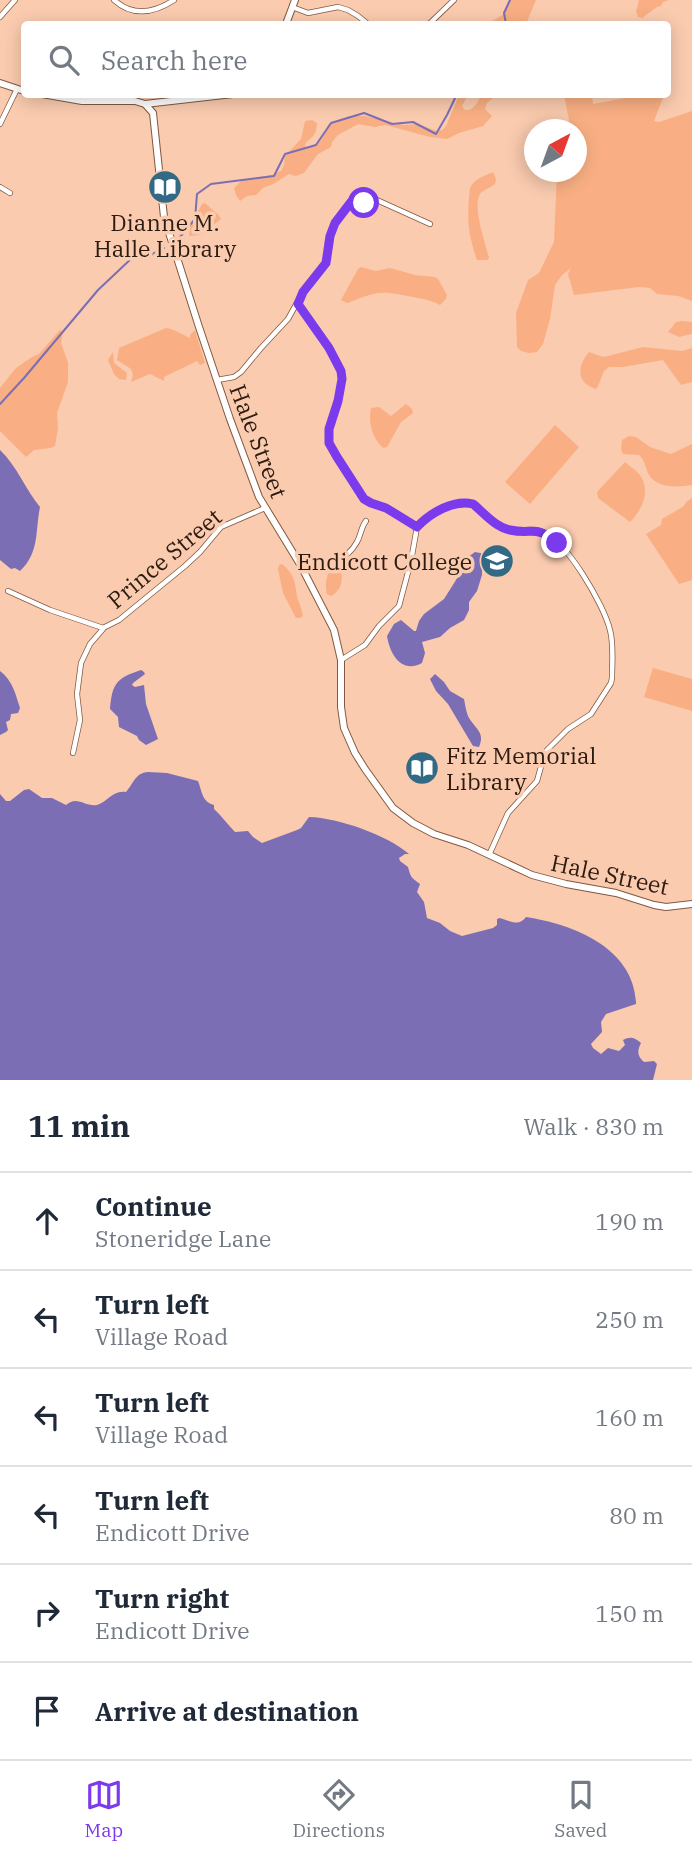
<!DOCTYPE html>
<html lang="en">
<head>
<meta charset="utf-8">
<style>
	:root { --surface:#fff; --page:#f6f6f7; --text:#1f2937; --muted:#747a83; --line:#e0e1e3; --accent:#7c3aed }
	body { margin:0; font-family:"IBM Plex Serif",serif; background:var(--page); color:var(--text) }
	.compass { position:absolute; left:524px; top:119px; width:63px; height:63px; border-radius:50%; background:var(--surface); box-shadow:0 4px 18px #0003; rotate:41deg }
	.stop { position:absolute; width:21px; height:21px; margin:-16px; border:5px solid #7c3aed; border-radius:50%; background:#fff }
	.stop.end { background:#7c3aed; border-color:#fff; box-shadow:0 2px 7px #0008 }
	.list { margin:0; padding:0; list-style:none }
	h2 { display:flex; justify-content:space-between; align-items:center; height:91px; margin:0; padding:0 28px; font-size:30px }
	h2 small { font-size:23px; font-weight:400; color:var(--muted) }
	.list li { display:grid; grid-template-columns:46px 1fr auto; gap:21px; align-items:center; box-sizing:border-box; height:98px; padding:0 28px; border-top:2px solid var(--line) }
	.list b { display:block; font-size:26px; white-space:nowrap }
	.list p { margin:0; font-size:23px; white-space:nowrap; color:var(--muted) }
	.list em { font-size:23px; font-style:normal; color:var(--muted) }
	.icon { flex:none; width:38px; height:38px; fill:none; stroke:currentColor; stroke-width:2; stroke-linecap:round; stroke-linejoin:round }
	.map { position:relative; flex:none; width:692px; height:1080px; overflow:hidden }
	.search { position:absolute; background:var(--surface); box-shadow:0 4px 18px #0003; left:21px; right:21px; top:21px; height:77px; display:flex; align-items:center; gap:18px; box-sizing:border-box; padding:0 24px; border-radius:7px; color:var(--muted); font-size:26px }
	.sheet { height:679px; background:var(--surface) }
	nav { display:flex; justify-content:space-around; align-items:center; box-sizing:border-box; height:98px; border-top:2px solid var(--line); background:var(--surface); font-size:19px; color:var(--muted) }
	nav a { display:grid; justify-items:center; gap:4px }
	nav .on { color:var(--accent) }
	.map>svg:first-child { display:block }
	.green { fill:#f9af83 }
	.water { fill:#7c6eb5 }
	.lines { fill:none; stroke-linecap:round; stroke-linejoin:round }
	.stream { stroke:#7c6eb5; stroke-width:2 }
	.street-casing { stroke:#825940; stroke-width:6 }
	.secondary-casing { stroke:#825940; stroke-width:8 }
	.street { stroke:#fff; stroke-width:4.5 }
	.secondary { stroke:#fff; stroke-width:6 }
	.route { stroke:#7c3aed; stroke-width:9 }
	.labels { text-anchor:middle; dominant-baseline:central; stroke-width:7; stroke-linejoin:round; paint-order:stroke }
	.poi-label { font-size:23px; fill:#2c1b10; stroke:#facbaf }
	.street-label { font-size:23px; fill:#2c1b10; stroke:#facbaf }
</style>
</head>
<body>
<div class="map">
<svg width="692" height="1080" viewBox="0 0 692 1080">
	<rect width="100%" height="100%" fill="#facbaf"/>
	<g class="green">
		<polygon points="511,0 536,0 526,24 487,24 504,14"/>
		<polygon points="639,0 669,0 663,2 661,6 657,7 642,18 638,17 636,11"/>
		<path d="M459,95H468L462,106L465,110C474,111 477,102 482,95H496L487,103L485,109L492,116L483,126L459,133L447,139L430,137L385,125L375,127L358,124L338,135L332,142L331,147L318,154L304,173L296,176L289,174L275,183L263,188L256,195L247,196L240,201L236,195L234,188L242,180L272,175L281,171L284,165L285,156L301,139L305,121L312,120L317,123C316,137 313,135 305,144L306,148L320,142L329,124L349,116H364L403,125L417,124L437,131L442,130L446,126Z"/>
		<polygon points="564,95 592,95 593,104 643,95 664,95 654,121 659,122 692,111 692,301 678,296 657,294 650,288 639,287 574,295 568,274 571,268 562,275 555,285 550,319 543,344 537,352 529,353 521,351 517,347 516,313 528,280 539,273 554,242 557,172 576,172 576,130 568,129 569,120"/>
		<path d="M493,172L496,179L495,184C490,188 483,190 480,194C472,207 486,244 489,258L487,260H477C467,232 467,216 470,188C474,179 484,176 493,172Z"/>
		<path d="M205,203C210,208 219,214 221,219L200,235L189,236L190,227L202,204Z"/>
		<path d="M361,267L376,271L390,268L415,275L435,277L438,279L447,295L446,299L440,305C431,300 423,299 413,297C379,290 378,291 347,303L341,300L358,269Z"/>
		<polygon points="682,321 692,322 692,334 679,337 668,332 676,322"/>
		<path d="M166,328C175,329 182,335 190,338V335L195,330L205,363L200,365L197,361L164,377V381L150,374L131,382L133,375L131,369L117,360L119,348Z"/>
		<polygon points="60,330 63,331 61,343 68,363 68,382 57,413 58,428 55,446 51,448 34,450 26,457 0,431 0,388 16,368 32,357 39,354"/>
		<path d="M643,347L682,351L692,348V382L681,385L663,360L623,367H609L604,371L598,386L596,389C576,383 577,366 589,352L603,357L608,356Z"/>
		<polygon points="113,352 114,363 127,373 126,380 119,379 114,374 108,360"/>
		<path d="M406,404L412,409L413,413L401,422L387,447L383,448C372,438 368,422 371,408L379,407L391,416Z"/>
		<polygon points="555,425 579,447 530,504 505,482"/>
		<path d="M629,436L636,437L650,447L671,454L692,444V485C678,487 658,489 649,475C645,468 646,462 639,455L623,454L621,449L622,440Z"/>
		<path d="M625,462C629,466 635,469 639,474C652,490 642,510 630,522L598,498L597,492Z"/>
		<polygon points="692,498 692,580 679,584 646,534 661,525 662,519 684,506 686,502"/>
		<path d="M339,562L342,564C341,578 345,588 331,596L327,594C324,581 327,570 339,562Z"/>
		<path d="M282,564C297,577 294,583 298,600C300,605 302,610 303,616L300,618H296L283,593L278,569L279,565Z"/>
		<polygon points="653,668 692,679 692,711 644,697"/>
	</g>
	<g class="water">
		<path d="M0,450C17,466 25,489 40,507C35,531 40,552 20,571L15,568L11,569L0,560Z"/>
		<path d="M475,552L485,554L486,558L482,562V575L477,591L469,602V610L464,620L450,628L440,637L422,642L425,653L422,663C401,674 390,654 387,636L394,624L401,620L414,631H416L419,621L424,614L444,599L461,572L468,557Z"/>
		<path d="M141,670L144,672L145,674L133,683L132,685L135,687L144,685L146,704L158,739L146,745L139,740L137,736L119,727L118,717L110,709C112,683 117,678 141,670Z"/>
		<path d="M0,671C13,681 15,693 20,708L18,713L11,714L10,720L6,722L8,730L6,732L0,735Z"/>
		<path d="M435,674L444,682L450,691L464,699C465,704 466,711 468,716C474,728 486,732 479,747L473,746L448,704L436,691L430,679Z"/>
		<path d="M148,772L167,773L198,781C202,791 202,802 214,805V809C222,816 227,824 235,832L248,831L253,837L262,843L297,830L301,828L309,817C339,818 387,835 409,854H405L399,858L400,861L408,867C411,878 411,877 420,884L417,892L424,902L427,918L440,923L450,931L462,936L493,928L497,925V919L500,918C510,921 519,927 526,917C572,924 633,947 636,1002V1004L606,1014L601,1022L602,1032L591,1044L593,1048L601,1054L608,1048L619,1051L625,1045L623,1040C631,1036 635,1038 641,1043C637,1051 637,1056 644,1062L654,1061L657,1064L653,1080H0V794L6,801H10L24,790L29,789L42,798H52L66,805C77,795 85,807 97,805C108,802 112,790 126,792C134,783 135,773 148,772Z"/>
	</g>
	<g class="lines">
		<g class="stream">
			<polyline points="506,24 504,13 510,0"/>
			<polyline points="180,237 195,219 197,194 211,184 274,176 285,154 316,145 331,123 364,113 392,124 413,122 436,134 447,115 457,94"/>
			<polyline points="0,404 24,378 98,290 133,257 145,258 164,248"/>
		</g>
		<g class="street-casing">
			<g id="street">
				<path d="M114,0C133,17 154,13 174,0"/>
				<polyline points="292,7 308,13 338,7 348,10 358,16 368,24"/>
				<polyline points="0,17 15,0"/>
				<polyline points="429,24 454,0"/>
				<polyline points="0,124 17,89"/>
				<polyline points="0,187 10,193"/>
				<polyline points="298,305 329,348 341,371 342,379 338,401 329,429 329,443 364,499 371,503 386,508 417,527"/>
				<polyline points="217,380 234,377 241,372 261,348 288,319 303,292 322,269 325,263 330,236 335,223 351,202 361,205 364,203 368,196 430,224"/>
				<path d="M301,566C324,564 345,564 357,542C361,535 361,527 366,521"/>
				<polyline points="8,591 50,610 103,628 119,620 185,566 200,552 221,527 265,508"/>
				<path d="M341,660L365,645L379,626L399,606L411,561L417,527C428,516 459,496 474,505C485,512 492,523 504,528C516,534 529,527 541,531C566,539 604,605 610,630C614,645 612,662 612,678L611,683L591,714L568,729L545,752L537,781L508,813L489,855"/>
				<polyline points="73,753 80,720 77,694 81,663 90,644 103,629"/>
			</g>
		</g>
		<g class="secondary-casing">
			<g id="secondary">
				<polyline points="286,24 295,0"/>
				<polyline points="0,83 24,91"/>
				<polyline points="42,94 82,101 135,101 145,104 153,113 164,217 199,327 230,419 259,497 301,566 334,630 341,660 341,707 344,728 355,753 365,769 393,808 413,823 434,834 468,845 532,875 566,884 616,893 654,905 666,907 692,904"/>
				<polyline points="145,104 233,94"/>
			</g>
		</g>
		<use href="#street" class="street"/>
		<use href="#secondary" class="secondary"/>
	</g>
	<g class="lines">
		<path class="route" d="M364,203L361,205L351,202L335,223L330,236L326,263L303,292L298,304L329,348L341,371L342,379L338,401L329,429V443L337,457L364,499L371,503L386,508L417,527C430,513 454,499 473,504C484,513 495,527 510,530C533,535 535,524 557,543"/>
	</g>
	<defs>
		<g id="library-disc" transform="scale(1.75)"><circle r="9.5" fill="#326984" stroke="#facbaf"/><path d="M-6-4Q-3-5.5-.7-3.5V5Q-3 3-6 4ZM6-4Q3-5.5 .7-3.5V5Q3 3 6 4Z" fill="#fff"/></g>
		<g id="university-disc" transform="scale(1.75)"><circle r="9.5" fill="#326984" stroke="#facbaf"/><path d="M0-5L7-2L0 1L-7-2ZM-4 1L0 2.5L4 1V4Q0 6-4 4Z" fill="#fff"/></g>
	</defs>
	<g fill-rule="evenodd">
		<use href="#library-disc" x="165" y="187"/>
		<use href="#university-disc" x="497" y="561"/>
		<use href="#library-disc" x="422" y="768"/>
	</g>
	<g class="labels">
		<g class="poi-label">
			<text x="165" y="222">Dianne M.<tspan x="165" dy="26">Halle Library</tspan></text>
			<text x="472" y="561" text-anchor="end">Endicott College</text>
			<text x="446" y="755" text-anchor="start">Fitz Memorial<tspan x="446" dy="26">Library</tspan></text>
		</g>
		<g class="street-label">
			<text transform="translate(259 441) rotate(69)">Hale Street</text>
			<text transform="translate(164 558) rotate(-40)">Prince Street</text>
			<text transform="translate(610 874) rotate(12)">Hale Street</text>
		</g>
	</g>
</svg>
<svg class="compass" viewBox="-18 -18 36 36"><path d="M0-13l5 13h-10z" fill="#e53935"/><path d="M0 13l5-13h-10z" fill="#747a83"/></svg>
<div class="stop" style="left:364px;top:203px"></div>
<div class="stop end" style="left:557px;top:543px"></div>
<div class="search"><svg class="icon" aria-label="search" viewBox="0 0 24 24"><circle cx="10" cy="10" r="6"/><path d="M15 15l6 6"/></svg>Search here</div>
</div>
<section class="sheet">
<h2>11 min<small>Walk · 830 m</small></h2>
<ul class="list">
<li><svg class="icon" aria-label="ahead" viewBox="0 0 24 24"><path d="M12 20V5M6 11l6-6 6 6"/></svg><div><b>Continue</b><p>Stoneridge Lane</p></div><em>190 m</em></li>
<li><svg class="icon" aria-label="left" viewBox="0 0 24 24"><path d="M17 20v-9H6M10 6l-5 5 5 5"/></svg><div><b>Turn left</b><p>Village Road</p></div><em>250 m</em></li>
<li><svg class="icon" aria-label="left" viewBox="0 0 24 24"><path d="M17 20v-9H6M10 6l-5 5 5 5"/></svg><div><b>Turn left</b><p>Village Road</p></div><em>160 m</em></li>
<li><svg class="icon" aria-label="left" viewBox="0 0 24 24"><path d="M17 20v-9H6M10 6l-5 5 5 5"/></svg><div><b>Turn left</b><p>Endicott Drive</p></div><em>80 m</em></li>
<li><svg class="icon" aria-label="right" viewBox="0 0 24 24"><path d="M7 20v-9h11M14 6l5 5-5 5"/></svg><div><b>Turn right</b><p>Endicott Drive</p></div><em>150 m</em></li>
<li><svg class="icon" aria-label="arrive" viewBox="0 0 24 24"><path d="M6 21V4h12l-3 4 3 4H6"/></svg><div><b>Arrive at destination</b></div></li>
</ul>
</section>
<nav>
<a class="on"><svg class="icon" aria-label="map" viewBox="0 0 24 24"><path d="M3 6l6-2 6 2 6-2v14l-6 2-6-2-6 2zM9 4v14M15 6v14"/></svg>Map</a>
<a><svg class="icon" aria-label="directions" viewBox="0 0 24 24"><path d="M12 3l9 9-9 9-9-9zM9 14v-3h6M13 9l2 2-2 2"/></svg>Directions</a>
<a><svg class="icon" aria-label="saved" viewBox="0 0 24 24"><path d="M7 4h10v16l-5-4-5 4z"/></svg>Saved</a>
</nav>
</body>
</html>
